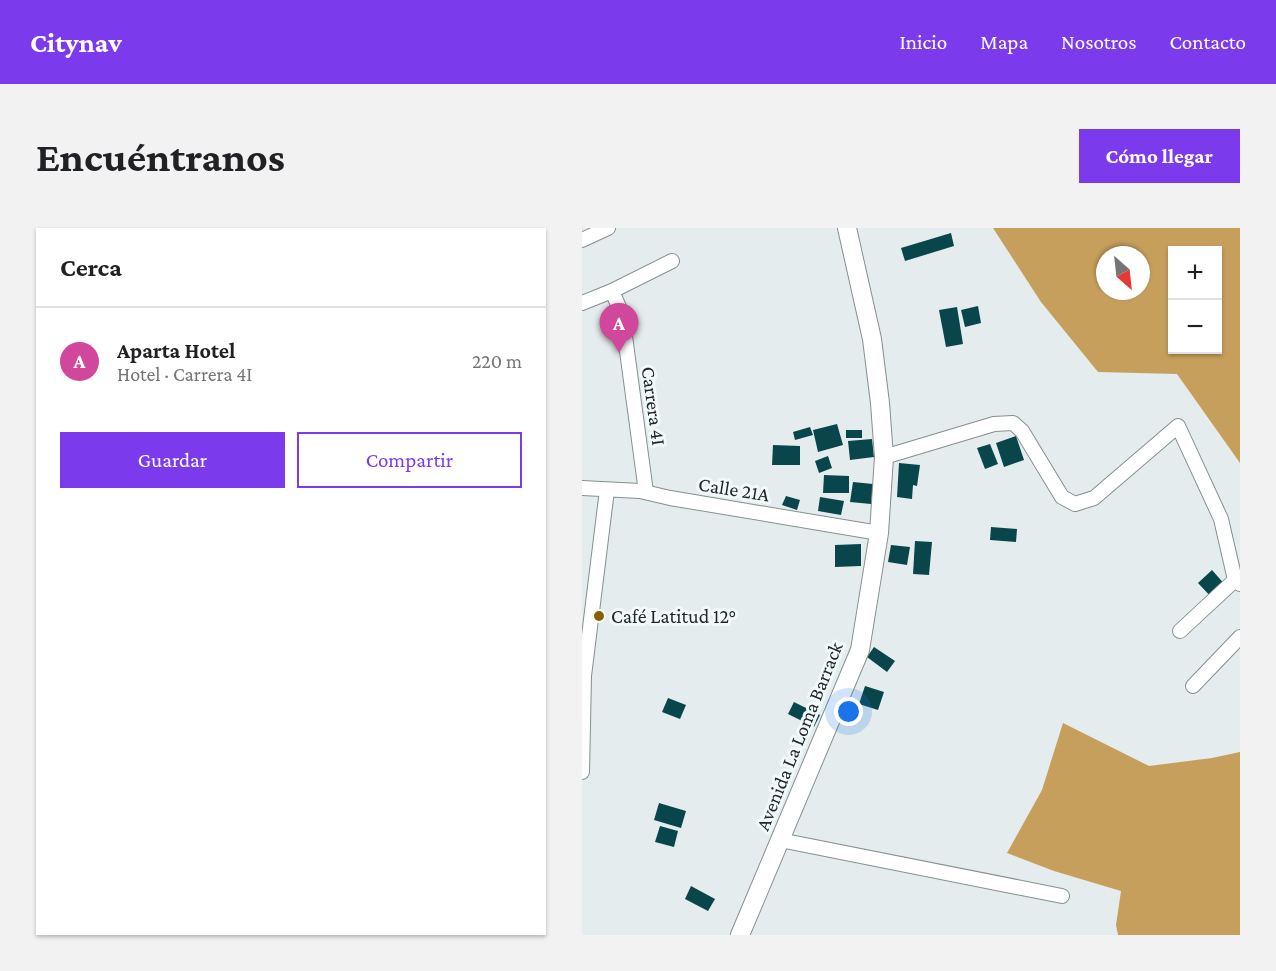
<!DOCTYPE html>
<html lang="es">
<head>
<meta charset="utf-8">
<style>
	:root { --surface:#fff; --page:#f2f2f2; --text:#202124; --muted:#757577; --line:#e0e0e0; --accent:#7c3aed }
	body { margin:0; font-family:"Crimson Pro",serif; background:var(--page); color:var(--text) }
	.controls { position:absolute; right:18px; top:18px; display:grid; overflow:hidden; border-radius:0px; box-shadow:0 2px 4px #0004 }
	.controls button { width:54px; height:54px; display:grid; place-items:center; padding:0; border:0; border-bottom:2px solid var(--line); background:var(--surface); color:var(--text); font:30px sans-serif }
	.compass { position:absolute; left:514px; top:18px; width:54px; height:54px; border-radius:50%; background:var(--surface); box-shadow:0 2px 4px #0004; rotate:153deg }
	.you { position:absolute; left:267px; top:484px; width:21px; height:21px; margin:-15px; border:4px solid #fff; border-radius:50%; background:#1a73e8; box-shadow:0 0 0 9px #1a73e833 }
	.badge { display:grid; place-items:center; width:39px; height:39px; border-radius:50%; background:var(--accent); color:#fff; font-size:20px; font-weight:700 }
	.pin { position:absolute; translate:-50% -50px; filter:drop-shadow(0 2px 3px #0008) }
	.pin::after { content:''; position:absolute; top:32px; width:21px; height:18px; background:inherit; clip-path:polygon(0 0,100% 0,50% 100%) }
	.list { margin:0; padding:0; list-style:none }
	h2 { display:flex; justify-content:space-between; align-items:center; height:78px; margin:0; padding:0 24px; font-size:26px }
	h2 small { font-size:20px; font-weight:400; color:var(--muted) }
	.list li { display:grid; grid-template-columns:39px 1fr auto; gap:18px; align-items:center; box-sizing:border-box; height:108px; padding:0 24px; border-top:2px solid var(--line) }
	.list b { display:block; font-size:22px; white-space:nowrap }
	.list p { margin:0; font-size:20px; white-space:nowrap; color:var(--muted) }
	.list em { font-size:20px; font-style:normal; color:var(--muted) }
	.actions { display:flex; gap:12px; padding:18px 24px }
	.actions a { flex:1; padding:14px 0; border:2px solid var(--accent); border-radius:0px; text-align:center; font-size:21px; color:var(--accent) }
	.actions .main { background:var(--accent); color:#fff }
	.map { position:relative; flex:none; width:658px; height:707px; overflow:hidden; border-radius:0px }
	header { display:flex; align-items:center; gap:36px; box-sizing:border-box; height:84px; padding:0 30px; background:var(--accent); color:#fff }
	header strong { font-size:28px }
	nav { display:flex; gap:33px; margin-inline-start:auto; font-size:21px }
	.intro { display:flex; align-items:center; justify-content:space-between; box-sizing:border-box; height:144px; padding:0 36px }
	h1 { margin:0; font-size:42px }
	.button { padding:15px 27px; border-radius:0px; background:var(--accent); color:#fff; font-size:21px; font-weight:700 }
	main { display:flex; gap:36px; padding:0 36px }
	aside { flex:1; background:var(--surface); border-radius:0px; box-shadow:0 2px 4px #0004 }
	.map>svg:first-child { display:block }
	.forest { fill:#c69f5c; fill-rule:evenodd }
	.building { fill:#08464c }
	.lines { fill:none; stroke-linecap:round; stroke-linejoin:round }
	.minor-casing { stroke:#878f90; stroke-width:16 }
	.secondary-casing { stroke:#878f90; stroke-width:20 }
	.minor { stroke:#fff; stroke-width:14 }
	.secondary { stroke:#fff; stroke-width:18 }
	.poi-dot { fill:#886000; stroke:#f1fafa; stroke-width:2 }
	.labels { text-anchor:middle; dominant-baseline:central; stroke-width:6; stroke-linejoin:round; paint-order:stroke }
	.street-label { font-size:20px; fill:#242728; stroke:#f1fafa }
	.poi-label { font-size:20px; fill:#242728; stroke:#f1fafa; text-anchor:start }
</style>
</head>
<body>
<header>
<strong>Citynav</strong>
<nav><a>Inicio</a><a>Mapa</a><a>Nosotros</a><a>Contacto</a></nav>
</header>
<div class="intro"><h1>Encuéntranos</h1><a class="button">Cómo llegar</a></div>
<main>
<aside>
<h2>Cerca<small></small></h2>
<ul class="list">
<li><span class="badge" style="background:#d1479c">A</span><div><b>Aparta Hotel</b><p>Hotel · Carrera 4I</p></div><em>220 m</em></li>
</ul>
<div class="actions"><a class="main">Guardar</a><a>Compartir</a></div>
</aside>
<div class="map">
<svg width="658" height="707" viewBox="0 0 658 707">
	<rect width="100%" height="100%" fill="#e4eced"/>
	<g class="forest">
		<path d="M411,0H658V235L595,146L516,144L459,74ZM590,22H636V122H590ZM523,27H559V63H523Z"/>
		<polygon points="481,495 567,538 630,530 658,524 658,707 536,707 534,697 539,663 472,643 425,625 460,562"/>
	</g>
	<g class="building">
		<polygon points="369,5 372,18 323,33 319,20"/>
		<polygon points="396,78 399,95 383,99 379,82"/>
		<polygon points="375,79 381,116 364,119 357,82"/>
		<polygon points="255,196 261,217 236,224 231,202"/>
		<polygon points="228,199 231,207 213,212 211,204"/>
		<rect x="264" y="202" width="16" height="8"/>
		<polygon points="434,208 442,232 422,239 414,215"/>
		<polygon points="290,211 292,229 268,232 266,213"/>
		<polygon points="408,216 416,236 403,241 395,220"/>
		<polygon points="191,217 218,218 218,237 190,237"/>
		<polygon points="246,228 250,240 237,245 233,233"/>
		<polygon points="317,235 338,237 335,258 331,257 330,271 315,269"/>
		<polygon points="242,247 267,248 267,265 241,265"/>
		<polygon points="271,254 291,256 289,276 268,274"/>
		<polygon points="204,268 218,272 215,282 200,277"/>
		<polygon points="238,269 262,273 259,287 236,283"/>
		<polygon points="409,299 435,301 434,314 408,312"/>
		<polygon points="333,313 350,314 347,347 331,346"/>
		<polygon points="279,316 279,338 253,339 253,317"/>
		<polygon points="309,317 328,319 325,337 306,334"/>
		<polygon points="630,342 645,359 631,371 616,355"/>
		<polygon points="292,419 313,433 305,444 285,429"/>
		<polygon points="283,458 302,464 296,482 277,476"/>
		<polygon points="86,470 104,477 98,491 80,484"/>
		<polygon points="212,474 238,487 232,499 206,486"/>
		<polygon points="77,575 104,583 99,600 72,592"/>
		<polygon points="78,598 96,603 92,619 73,614"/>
		<polygon points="109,658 133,671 126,683 103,671"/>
	</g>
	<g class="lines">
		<g class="minor-casing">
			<g id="minor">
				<polyline points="0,12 26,0"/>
				<polyline points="30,63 40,86 64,264"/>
				<polyline points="0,75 30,63 90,33"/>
				<polyline points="302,229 412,196 431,195 440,203 480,269 493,276 512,270 596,198 639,291 653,352 658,356"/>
				<polyline points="0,260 58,263 88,270 297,305"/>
				<polyline points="598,403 653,352"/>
				<polyline points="611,458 658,409"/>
				<polyline points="0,544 2,448 25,262"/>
				<polyline points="198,612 480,668"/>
			</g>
		</g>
		<g class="secondary-casing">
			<polyline id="secondary" points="158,707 278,422 297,305 302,229 298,175 290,111 265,0"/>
		</g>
		<use href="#minor" class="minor"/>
		<use href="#secondary" class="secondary"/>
	</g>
	<circle class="poi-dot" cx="17" cy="388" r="6"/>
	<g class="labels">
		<g class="street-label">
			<text transform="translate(72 178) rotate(82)">Carrera 4I</text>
			<text transform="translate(152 261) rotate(9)">Calle 21A</text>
			<text transform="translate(217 508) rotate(-68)">Avenida La Loma Barrack</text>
		</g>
		<g class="poi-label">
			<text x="29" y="388">Café Latitud 12°</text>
		</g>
	</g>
</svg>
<div class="controls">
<button>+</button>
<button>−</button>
</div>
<svg class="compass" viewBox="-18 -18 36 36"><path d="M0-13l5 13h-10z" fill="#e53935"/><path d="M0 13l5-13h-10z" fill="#757577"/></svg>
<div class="you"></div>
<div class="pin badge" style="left:37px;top:125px;background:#d1479c">A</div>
</div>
</main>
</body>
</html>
